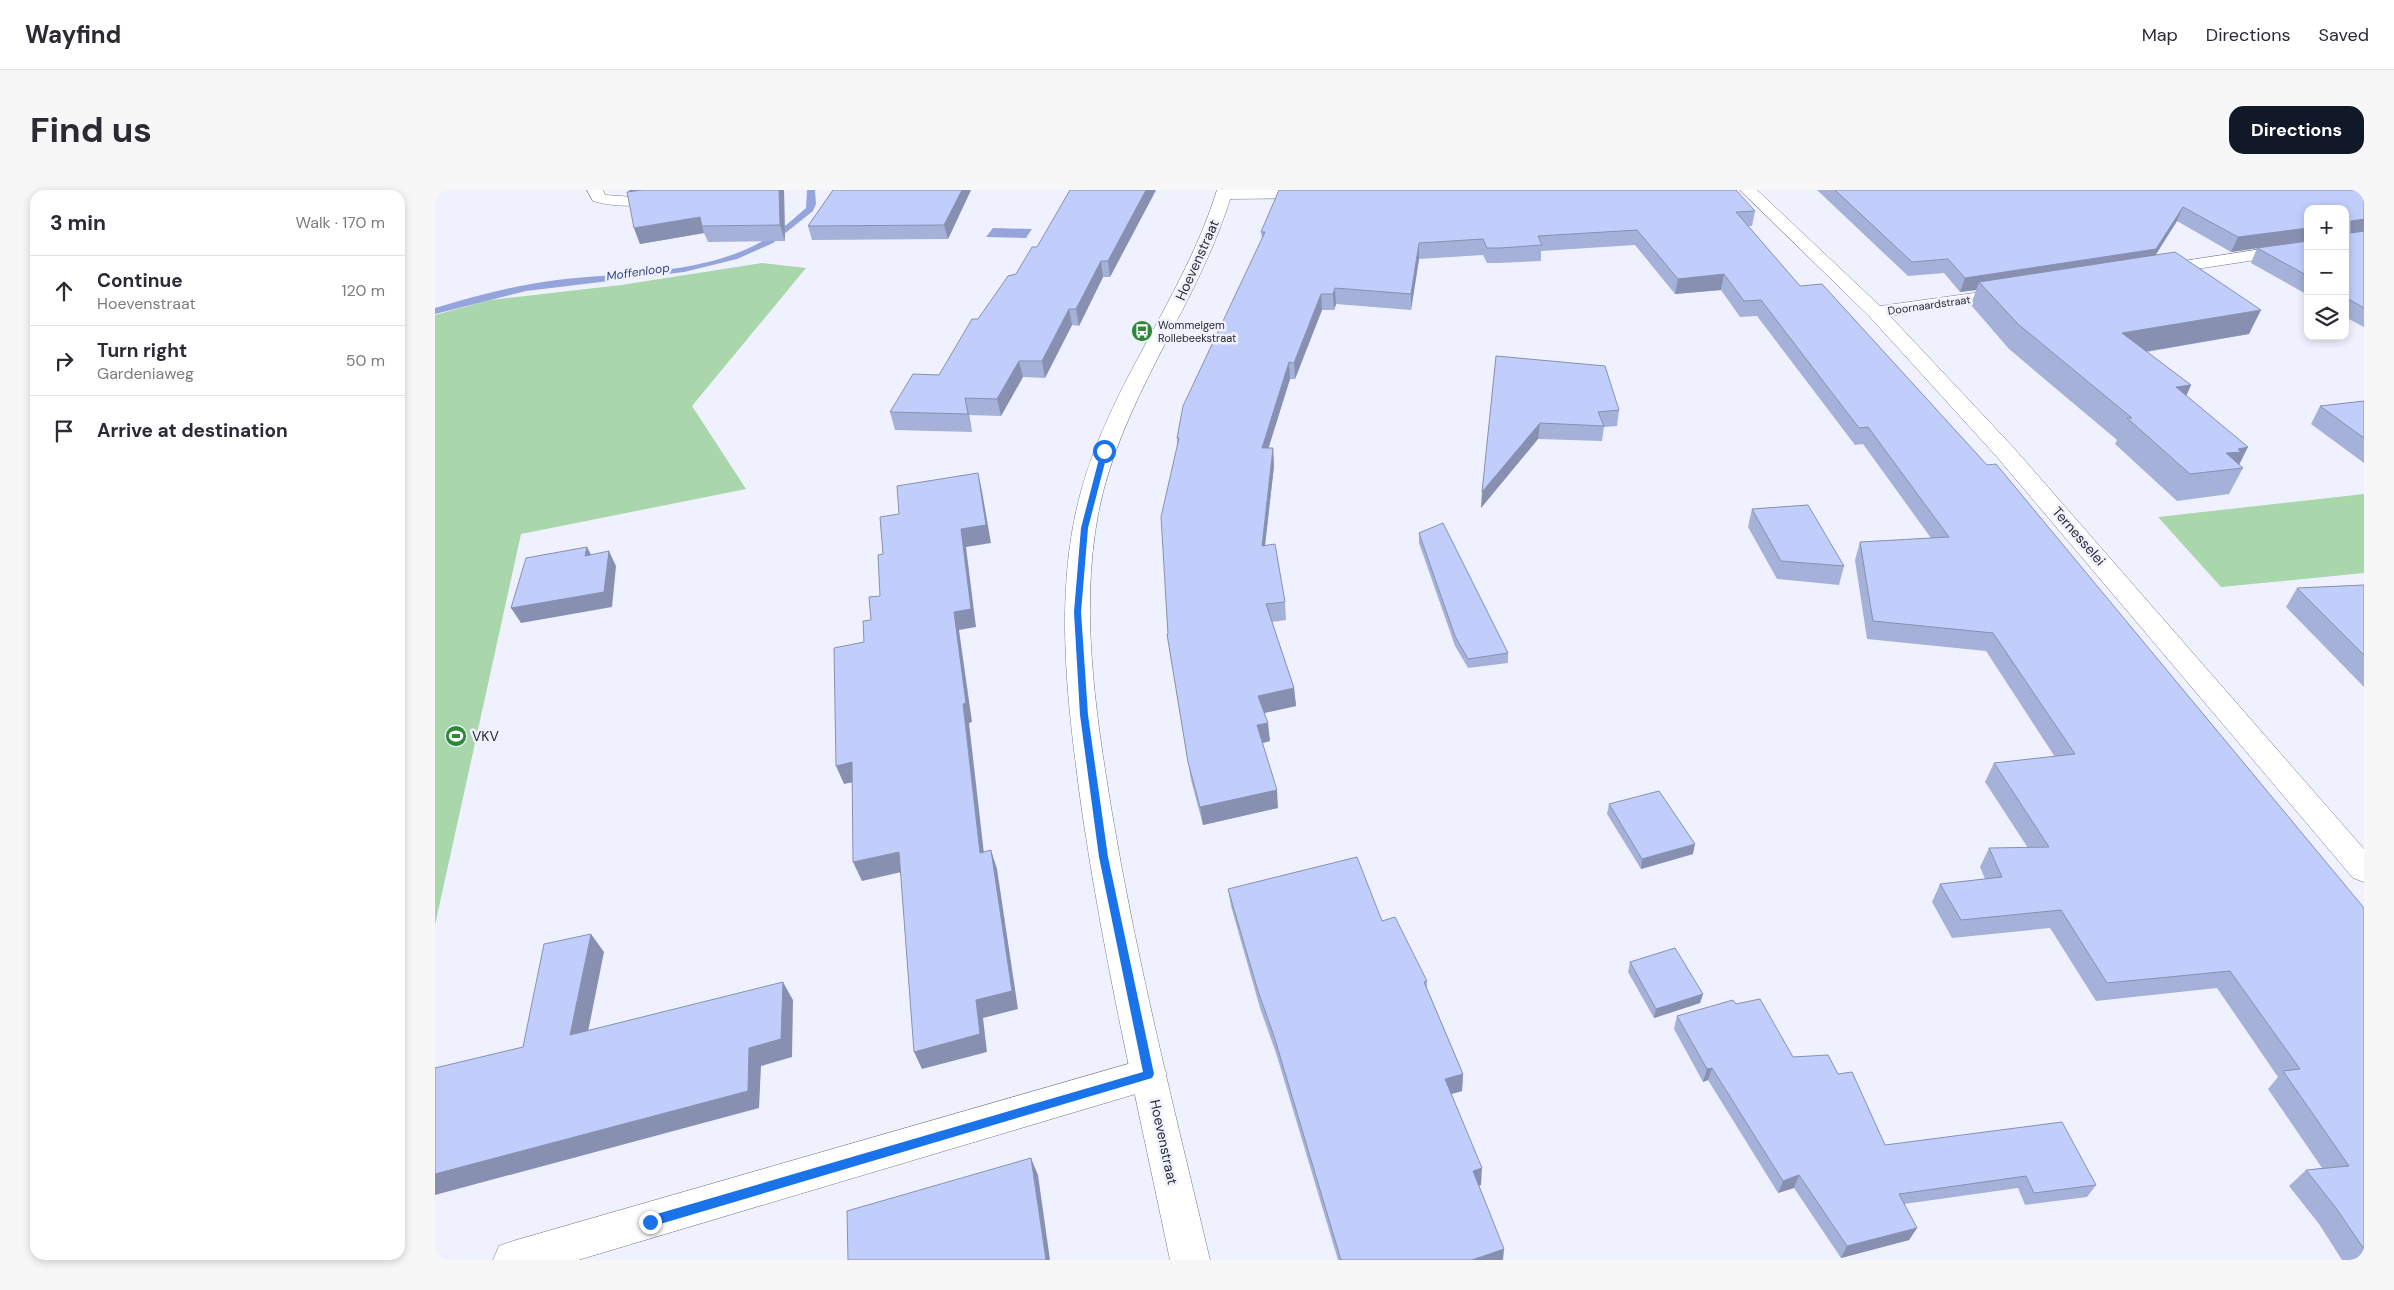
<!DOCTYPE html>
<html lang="en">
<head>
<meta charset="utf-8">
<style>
	:root { --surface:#fff; --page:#f7f7f7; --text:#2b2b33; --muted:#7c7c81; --line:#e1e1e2; --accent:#111827 }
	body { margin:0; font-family:"DM Sans",sans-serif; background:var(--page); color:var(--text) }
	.controls { position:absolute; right:15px; top:15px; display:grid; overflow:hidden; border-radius:10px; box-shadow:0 2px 8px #0003 }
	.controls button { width:45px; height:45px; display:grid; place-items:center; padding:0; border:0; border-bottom:1px solid var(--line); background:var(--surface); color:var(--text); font:25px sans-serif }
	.stop { position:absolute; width:15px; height:15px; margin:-11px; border:4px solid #1a73e8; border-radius:50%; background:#fff }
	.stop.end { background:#1a73e8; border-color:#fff; box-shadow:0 1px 5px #0008 }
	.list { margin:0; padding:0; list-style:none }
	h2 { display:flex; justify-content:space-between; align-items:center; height:65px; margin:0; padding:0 20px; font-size:21px }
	h2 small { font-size:16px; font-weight:400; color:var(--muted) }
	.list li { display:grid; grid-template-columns:32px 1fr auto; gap:15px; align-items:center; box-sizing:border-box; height:70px; padding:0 20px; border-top:1px solid var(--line) }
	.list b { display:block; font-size:19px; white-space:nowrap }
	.list p { margin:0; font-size:16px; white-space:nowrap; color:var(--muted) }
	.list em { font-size:16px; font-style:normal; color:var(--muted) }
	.icon { flex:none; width:28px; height:28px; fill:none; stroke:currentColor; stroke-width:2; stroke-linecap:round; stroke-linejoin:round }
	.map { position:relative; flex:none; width:1929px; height:1070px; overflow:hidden; border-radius:15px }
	header { display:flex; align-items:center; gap:30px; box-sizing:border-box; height:70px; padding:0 25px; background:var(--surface); border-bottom:1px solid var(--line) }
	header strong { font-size:24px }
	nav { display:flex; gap:28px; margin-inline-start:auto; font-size:18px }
	.intro { display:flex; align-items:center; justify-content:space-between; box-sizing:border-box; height:120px; padding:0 30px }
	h1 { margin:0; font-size:35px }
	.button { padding:12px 22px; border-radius:15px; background:var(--accent); color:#fff; font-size:18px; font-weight:700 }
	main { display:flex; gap:30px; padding:0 30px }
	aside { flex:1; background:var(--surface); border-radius:15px; box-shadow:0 2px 8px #0003 }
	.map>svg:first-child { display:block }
	.green { fill:#a9d6aa }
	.water { fill:#95a4db }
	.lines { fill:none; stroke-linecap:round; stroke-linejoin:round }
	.stream { fill:#95a4db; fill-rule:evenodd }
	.minor-casing { stroke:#74798a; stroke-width:1 }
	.tertiary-casing { stroke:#74798a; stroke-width:1 }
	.minor { fill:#fff; fill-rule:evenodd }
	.tertiary { fill:#fff; fill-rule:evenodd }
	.wall { fill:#a6b1d9 }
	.shaded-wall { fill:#8790b0 }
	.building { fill:#c1cefc; stroke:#8790b0 }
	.route { fill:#1a73e8 }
	.labels { text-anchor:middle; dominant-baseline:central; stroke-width:5; stroke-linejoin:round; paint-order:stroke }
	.far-street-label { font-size:11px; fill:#2a2c33; stroke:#eff2fe }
	.far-poi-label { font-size:11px; fill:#2a2c33; stroke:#eff2fe; text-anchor:start }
	.far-water-label { font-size:12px; font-style:italic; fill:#384487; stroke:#eff2fe }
	.street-label { font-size:14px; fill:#2a2c33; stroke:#eff2fe }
	.poi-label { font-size:14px; fill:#2a2c33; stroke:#eff2fe; text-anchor:start }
</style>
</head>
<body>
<header>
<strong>Wayfind</strong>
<nav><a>Map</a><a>Directions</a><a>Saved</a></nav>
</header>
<div class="intro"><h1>Find us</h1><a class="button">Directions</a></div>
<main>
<aside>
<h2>3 min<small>Walk · 170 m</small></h2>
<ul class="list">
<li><svg class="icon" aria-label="ahead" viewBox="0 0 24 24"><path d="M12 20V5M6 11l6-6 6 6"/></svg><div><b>Continue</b><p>Hoevenstraat</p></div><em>120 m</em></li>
<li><svg class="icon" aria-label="right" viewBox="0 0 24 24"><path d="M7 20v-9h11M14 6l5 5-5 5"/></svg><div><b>Turn right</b><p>Gardeniaweg</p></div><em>50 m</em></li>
<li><svg class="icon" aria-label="arrive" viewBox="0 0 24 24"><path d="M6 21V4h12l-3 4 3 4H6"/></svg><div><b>Arrive at destination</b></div></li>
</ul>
</aside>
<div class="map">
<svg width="1929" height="1070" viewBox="0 0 1929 1070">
	<rect width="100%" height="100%" fill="#eff2fe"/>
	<g class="green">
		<polygon points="327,73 371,78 257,216 311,299 86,344 0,735 0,125 55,110 186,95"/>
		<polygon points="1929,304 1929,383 1786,397 1723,327"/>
	</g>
	<polygon class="water" points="558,38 597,39 591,48 551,47"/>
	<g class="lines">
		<path class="stream" d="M372,0H380L381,14L378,21L338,53L302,69L249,82L91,101L0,124V118C40,106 80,95 122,90C188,82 266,85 326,52C343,43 357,30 371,18Z"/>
		<g class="minor-casing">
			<g id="minor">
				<path d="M152,0H168L170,5L199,7L240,0H273L271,3C235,12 194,22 158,11Z"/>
				<polygon points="786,0 940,0 938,3 909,8 789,9 783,7 781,4"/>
				<polygon points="1305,0 1322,0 1445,116 1575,98 1581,99 1584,103 1581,107 1575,108 1455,126 1578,257 1929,659 1929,692 1918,688 1562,267 1434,126"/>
				<polygon points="1873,52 1873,62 1722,85 1716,84 1713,80 1716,76 1722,75"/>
				<polygon points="714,868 726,873 732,884 726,895 714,900 143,1070 58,1070 64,1056 78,1051"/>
			</g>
		</g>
		<g class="tertiary-casing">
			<path id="tertiary" d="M782,0H798C767,106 696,194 668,302C642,406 660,519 677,623C702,773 740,922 775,1070H735C704,921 669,772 647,621C633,518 618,407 645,305C674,195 749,107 782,0Z"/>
		</g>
		<use href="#minor" class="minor"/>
		<use href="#tertiary" class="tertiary"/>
	</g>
	<g class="wall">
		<polygon points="194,0 349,0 350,51 273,52 269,43 205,54 199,38"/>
		<polygon points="398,0 536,0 513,49 377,50 373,36"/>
		<polygon points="721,0 675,87 668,87 644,136 637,135 610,188 588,187 566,226 534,225 537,242 460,240 455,222 504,185 543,129 581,84 602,57"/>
		<polygon points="1382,0 1929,0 1929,137 1910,127 1910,19 1873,19 1873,105 1816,73 1822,58 1868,51 1796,62 1742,31 1720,65 1814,144 1712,162 1756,195 1751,206 1804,275 1808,278 1794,304 1742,311 1680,254 1682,250 1574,159 1536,115 1541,100 1525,102 1509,83 1473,86"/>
		<polygon points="1320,21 1317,36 1313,36 1365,96 1929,718 1929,1070 1907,1070 1884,1034 1854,996 1871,980 1887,978 1833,899 1843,887 1782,798 1661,811 1615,738 1517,748 1497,712 1505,694 1550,689 1545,677 1554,658 1593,658 1550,592 1559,573 1620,567 1551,461 1432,449 1420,370 1425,352 1496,348 1428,254 1420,255 1322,126 1305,127 1286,100 1240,104 1200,55 1106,61 1106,71 1064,73 1052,73 1048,65 984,69 976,120 901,114 899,120 887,120 860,189 855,189 833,258 838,258 839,276 830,355 850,412 851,430 837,432 859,498 861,516 829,523 835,551 827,553 843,618 768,635 756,590 732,444 733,444 742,254 742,248 827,49 826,42"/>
		<polygon points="1061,166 1184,220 1182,236 1169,237 1167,251 1103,249 1046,318"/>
		<polygon points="1929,211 1929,273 1876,234 1885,216"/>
		<polygon points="1317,319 1409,376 1404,395 1342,389 1313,337"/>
		<polygon points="984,343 1073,463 1073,473 1033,478 1020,456 984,353"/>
		<polygon points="1929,395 1929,497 1851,417 1862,398"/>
		<polygon points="1174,614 1258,664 1206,679 1172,624"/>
		<polygon points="793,699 947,731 992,791 992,798 1028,884 1027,901 1016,904 1046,995 1044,995 1068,1070 903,1070 841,863 825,818 796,716"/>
		<polygon points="1195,772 1268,804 1265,813 1219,828 1193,782"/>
		<polygon points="1301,814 1358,867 1403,884 1450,955 1661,995 1652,1007 1590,1015 1583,998 1469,1014 1482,1038 1474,1050 1406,1068 1359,998 1343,1003 1273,890 1268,892 1239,839 1242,826"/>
	</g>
	<g class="shaded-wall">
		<polygon points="194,0 228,0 196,5"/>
		<polygon points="344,0 349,0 350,51 345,35"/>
		<polygon points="527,0 536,0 513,49 509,35"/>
		<polygon points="711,0 721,0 675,87 673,71"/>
		<polygon points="1748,17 1742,31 1715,74 1544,92 1541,100 1525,102 1530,88"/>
		<polygon points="265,27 267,36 269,43 205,54 199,38"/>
		<polygon points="1929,29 1929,42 1910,45 1916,31"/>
		<polygon points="1873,38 1873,51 1796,62 1803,47"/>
		<polygon points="984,53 984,69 976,120 976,104"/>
		<polygon points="666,71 668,87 644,136 641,119"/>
		<polygon points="1289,84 1286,100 1240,104 1243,89"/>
		<polygon points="900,98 901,114 899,120 898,104"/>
		<polygon points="886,104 887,120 860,189 859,173"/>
		<polygon points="634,119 637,135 610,188 607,171"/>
		<polygon points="1826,120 1814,144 1677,167 1687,143"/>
		<polygon points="584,171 588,187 566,226 562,209"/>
		<polygon points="854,172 855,189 828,276 827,258"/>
		<polygon points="1756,195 1745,220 1741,197"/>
		<polygon points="530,208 534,225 537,242 533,224"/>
		<polygon points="1105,233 1103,249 1046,318 1047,302"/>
		<polygon points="1813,257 1802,279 1791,263 1803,259"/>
		<polygon points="838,258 839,276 828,373 827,356"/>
		<polygon points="543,283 547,301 556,353 531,357 541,437 524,440 537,532 534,533 551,681 545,663 528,514 519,422 526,339"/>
		<polygon points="152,357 160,372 150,366"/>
		<polygon points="174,361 181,376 177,417 86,433 76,418"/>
		<polygon points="859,498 861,516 825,524 823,506"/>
		<polygon points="833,533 835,551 824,554 822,535"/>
		<polygon points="417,572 424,591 409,594 401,576"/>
		<polygon points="842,600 843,618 768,635 765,617"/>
		<polygon points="1260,654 1258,664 1206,679 1207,669"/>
		<polygon points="556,660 562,679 583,819 548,828 552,862 487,879 479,862 541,810"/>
		<polygon points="464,662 471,681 427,691 418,672"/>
		<polygon points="156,744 169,762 149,862 135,845"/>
		<polygon points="348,792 358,810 357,867 326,876 324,918 0,1005 0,984 314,858"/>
		<polygon points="1268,804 1265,813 1219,828 1221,819"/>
		<polygon points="1277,878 1273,890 1268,892 1272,879"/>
		<polygon points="1028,884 1027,901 1009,906 1010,889"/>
		<polygon points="596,968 603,985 615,1070 611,1070"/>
		<polygon points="1047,978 1046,995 1037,998 1038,981"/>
		<polygon points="1364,985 1359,998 1343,1003 1348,991"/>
		<polygon points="1482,1038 1474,1050 1406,1068 1412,1056"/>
		<polygon points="1069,1059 1068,1070 1037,1070"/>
	</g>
	<g class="building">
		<polygon points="207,0 344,0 345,35 267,36 265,27 199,38 192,2"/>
		<polygon points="398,0 527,0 509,35 373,36"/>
		<polygon points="635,0 711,0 673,71 666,71 641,119 634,119 607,171 584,171 562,209 530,208 533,224 455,222 478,184 504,185 537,129 543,129 573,86 581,84 597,57 602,57"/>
		<polygon points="844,0 1301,0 1320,21 1301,22 1365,96 1387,94 1552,275 1561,274 1929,718 1929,1059 1901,1018 1871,980 1914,976 1848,881 1865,879 1795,781 1672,793 1626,720 1526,730 1505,694 1567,687 1554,658 1614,657 1559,573 1640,564 1558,443 1438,431 1425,352 1514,347 1433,237 1424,238 1326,110 1309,111 1289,84 1243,89 1202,40 1103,46 1107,55 1065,58 1052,58 1048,49 984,53 976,104 900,98 898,104 886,104 859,173 854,172 827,258 838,258 827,356 840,354 850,412 831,414 859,498 823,506 833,533 822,535 842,600 765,617 753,572 732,444 733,444 726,327 744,248 742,248 748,216 830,42 826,42"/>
		<polygon points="1400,0 1929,0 1929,29 1916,31 1916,43 1929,41 1929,118 1910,107 1910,19 1873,19 1873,38 1803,47 1748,17 1721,59 1530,88 1513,69 1477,72"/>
		<polygon points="1873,51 1873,86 1822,58"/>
		<polygon points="1740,62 1826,120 1687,143 1756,195 1741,197 1813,257 1803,259 1806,262 1791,263 1808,278 1755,284 1692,228 1697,228 1583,134 1544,92"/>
		<polygon points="1061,166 1170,176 1184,220 1163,222 1169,236 1105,233 1047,302"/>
		<polygon points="1929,211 1929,248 1885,216"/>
		<polygon points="543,283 551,335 526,339 536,419 519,422 531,513 528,514 545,663 556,660 577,801 541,810 545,844 479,862 464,662 418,672 417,572 401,576 399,458 429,452 428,431 436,430 434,407 445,406 443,365 448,364 445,327 464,324 462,296"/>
		<polygon points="1373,315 1409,376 1346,371 1317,319"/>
		<polygon points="1008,333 1073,463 1033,469 1020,446 984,343"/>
		<polygon points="152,357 150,366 174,361 169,402 76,418 91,368"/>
		<polygon points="1929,395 1929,465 1862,398"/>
		<polygon points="1224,601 1260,654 1207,669 1174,614"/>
		<polygon points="922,667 947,731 960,727 992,791 989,792 1028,884 1010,889 1047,978 1038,981 1069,1059 1037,1070 906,1070 839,846 823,801 793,699"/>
		<polygon points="156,744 135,845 348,792 346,849 314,858 313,901 0,984 0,878 88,857 109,754"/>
		<polygon points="1240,758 1268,804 1221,819 1195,772"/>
		<polygon points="1325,809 1358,867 1393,865 1403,884 1417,882 1450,955 1627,932 1661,995 1599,1003 1591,986 1464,1004 1482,1038 1412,1056 1364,985 1348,991 1277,878 1272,879 1242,826 1298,810 1301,814"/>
		<polygon points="596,968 611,1070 413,1070 412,1021"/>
	</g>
	<polygon class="route" points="669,259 673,261 653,338 646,422 653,525 673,667 719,884 717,888 215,1037 211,1035 211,1028 215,1026 708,882 664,667 645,525 639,422 646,338 666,261"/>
	<defs>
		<g id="bus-disc" transform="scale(1.125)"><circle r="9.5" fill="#2e8839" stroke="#eff2fe"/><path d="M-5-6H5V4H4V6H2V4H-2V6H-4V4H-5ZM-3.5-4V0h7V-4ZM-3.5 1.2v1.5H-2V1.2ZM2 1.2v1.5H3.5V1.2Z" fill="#fff"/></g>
		<g id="stadium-disc" transform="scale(1.125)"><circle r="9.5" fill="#2e8839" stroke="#eff2fe"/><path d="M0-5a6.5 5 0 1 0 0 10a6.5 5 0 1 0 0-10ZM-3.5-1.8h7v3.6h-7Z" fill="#fff"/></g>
	</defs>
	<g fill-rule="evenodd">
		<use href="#bus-disc" x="707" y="141"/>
		<use href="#stadium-disc" x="21" y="546"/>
	</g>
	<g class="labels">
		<g class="far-street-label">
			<text transform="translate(1494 115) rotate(-8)">Doornaardstraat</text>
		</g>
		<g class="far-poi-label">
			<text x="723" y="135">Wommelgem<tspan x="723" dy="13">Rollebeekstraat</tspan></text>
		</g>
		<g class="far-water-label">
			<text transform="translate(203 82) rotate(-8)">Moffenloop</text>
		</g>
		<g class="street-label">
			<text transform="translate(762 70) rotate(-66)">Hoevenstraat</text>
			<text transform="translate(1644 346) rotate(49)">Ternesselei</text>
			<text transform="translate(729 952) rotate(78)">Hoevenstraat</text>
		</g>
		<g class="poi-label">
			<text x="37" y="546">VKV</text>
		</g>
	</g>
</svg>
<div class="controls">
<button>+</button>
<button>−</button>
<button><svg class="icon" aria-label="layers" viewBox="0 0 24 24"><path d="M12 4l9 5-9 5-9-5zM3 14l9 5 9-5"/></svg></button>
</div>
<div class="stop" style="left:669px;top:261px"></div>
<div class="stop end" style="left:215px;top:1032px"></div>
</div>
</main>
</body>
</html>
